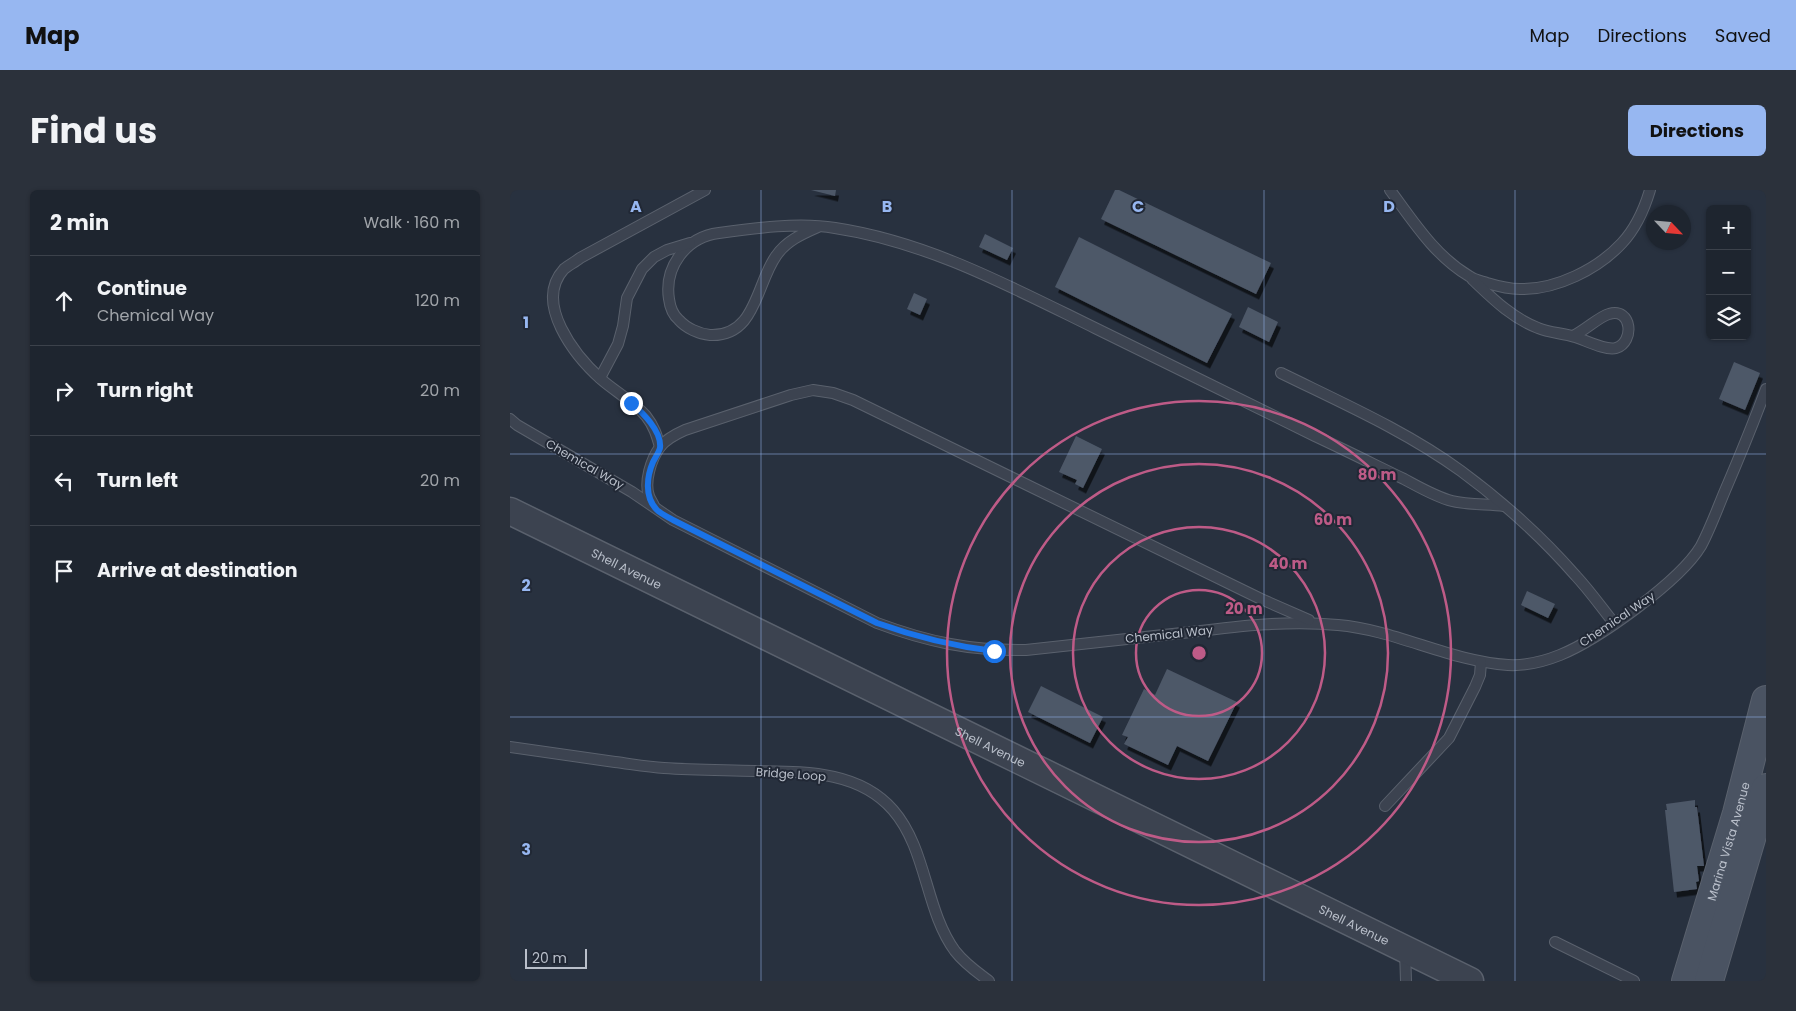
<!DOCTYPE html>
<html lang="en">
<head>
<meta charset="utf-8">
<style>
	:root { --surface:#1e252f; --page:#2b313b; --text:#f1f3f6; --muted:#a1a5aa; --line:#3c424b; --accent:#97b7f1 }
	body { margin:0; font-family:Poppins,sans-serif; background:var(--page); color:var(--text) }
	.controls { position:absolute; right:15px; top:15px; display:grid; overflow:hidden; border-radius:8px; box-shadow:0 1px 4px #0004 }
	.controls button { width:45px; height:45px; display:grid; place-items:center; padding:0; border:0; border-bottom:1px solid var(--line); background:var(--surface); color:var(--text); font:25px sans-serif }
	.compass { position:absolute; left:1136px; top:15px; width:45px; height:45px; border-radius:50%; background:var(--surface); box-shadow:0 1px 4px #0004; rotate:116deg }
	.scale { position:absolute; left:15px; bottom:12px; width:62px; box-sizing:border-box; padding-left:5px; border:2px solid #b9bfca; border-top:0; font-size:14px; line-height:18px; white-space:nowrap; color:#b9bfca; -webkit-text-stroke:4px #212835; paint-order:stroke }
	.stop { position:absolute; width:15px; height:15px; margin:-11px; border:4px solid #1a73e8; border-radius:50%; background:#fff }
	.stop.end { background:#1a73e8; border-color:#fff; box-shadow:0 1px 5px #0008 }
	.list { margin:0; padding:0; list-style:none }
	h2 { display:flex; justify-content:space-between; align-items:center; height:65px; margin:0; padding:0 20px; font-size:21px }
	h2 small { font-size:16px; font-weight:400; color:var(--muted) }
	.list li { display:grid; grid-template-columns:32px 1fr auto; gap:15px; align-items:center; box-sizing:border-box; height:90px; padding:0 20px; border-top:1px solid var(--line) }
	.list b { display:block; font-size:19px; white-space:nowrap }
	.list p { margin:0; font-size:16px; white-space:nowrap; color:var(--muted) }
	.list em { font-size:16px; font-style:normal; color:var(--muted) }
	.icon { flex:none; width:28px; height:28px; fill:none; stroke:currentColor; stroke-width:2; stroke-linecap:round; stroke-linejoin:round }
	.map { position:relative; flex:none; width:1256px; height:791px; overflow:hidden; border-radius:8px }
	header { display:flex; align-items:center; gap:30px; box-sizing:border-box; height:70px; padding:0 25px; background:var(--accent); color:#111 }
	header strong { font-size:24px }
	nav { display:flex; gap:28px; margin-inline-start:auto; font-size:18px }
	.intro { display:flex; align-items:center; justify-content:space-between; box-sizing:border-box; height:120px; padding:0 30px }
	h1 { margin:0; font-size:35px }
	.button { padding:12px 22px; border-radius:8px; background:var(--accent); color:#111; font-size:18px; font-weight:700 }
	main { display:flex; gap:30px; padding:0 30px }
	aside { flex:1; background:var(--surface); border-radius:8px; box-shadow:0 1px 4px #0004 }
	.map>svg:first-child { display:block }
	.building { fill:#4e5868; filter:url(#shadow) }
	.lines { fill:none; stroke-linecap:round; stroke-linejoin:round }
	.service-casing { stroke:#5a616d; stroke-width:12 }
	.tertiary-casing { stroke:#5a616d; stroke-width:29 }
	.secondary-casing { stroke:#5a616d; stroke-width:30 }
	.service { stroke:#3c4350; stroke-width:10 }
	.tertiary { stroke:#3c4350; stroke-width:26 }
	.secondary { stroke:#4a5362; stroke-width:28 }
	.route { stroke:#1a73e8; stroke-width:6 }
	.grid { fill:none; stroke:#97b7f1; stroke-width:1; stroke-opacity:0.55 }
	.ring { fill:none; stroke:#be5b87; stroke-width:2.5 }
	.labels { text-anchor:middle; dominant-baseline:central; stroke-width:4; stroke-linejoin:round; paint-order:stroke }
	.street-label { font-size:12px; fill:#b9bfca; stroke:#212835 }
	.grid-label { font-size:16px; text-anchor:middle; font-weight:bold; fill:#97b7f1; stroke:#212835; stroke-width:4; stroke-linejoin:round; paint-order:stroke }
	.centre { fill:#be5b87; stroke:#212835; stroke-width:2.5 }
	.ring-label { font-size:15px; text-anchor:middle; font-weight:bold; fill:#be5b87; stroke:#212835; stroke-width:4; stroke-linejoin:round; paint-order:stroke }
</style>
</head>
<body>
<header>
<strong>Map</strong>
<nav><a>Map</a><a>Directions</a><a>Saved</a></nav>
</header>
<div class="intro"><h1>Find us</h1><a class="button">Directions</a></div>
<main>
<aside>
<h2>2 min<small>Walk · 160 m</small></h2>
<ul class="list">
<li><svg class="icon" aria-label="ahead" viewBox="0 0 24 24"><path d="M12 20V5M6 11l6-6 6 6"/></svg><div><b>Continue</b><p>Chemical Way</p></div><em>120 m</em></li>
<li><svg class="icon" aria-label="right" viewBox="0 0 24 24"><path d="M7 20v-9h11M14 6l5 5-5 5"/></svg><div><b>Turn right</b></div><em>20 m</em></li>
<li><svg class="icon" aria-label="left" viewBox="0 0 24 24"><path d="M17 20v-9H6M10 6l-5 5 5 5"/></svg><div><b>Turn left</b></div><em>20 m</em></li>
<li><svg class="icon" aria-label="arrive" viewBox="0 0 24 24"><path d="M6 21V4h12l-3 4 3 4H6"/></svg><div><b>Arrive at destination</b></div></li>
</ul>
</aside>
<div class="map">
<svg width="1256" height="791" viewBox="0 0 1256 791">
	<defs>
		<filter id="shadow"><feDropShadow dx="3" dy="5.5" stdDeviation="0" flood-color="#0009"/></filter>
	</defs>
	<rect width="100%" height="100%" fill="#28313f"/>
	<g class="building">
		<polygon points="301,0 326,0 325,6"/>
		<polygon points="605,0 609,0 761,73 746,104 591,29"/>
		<polygon points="475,44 503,58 497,70 469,57"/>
		<polygon points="569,47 722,124 697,173 545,97"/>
		<polygon points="404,103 417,109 410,125 397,119"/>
		<polygon points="738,117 768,132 759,152 729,137"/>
		<polygon points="1224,172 1250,183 1235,220 1209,209"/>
		<polygon points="566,246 592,259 573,298 565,294 567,290 549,282"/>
		<polygon points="1017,401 1045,414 1038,428 1011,415"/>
		<polygon points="657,479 727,512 698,571 667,556 658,575 614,554 618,547 612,545 634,499 645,505"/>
		<polygon points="531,496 593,527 580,553 518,522"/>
		<polygon points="1185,610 1185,617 1187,617 1194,676 1187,676 1189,691 1186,692 1187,699 1164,702 1155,620 1157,620 1156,614"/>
	</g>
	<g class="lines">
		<g class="service-casing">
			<g id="service">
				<path d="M880,0C903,31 925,66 959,86C964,90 971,91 977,93C987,96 999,99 1010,99C1046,100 1088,79 1112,53C1126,38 1134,20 1140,0"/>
				<path d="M308,37C292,44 276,51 266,66C246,94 246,147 200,145C189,144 176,138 169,130C163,125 160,117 159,109C154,77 176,47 209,43C245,38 289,32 325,38C418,52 501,97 585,138C658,174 732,210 805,246C835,260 865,275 894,289C909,297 926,307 942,311C958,315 978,314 994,316"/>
				<path d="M963,90C983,109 1002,128 1028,138C1040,143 1053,143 1065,147C1075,150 1096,161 1106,158C1125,152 1122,117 1099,124C1090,126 1074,141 1063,146"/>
				<path d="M771,183C832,213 896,241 951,281C993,312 1032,347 1066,386C1080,401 1091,417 1104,433"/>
				<polyline points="90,188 108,154 113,136 117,108 132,79 144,67 157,60 180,53"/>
				<path d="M0,229L7,235L122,302L163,330L367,433C418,452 461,461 516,460C571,454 626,448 681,442C730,436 779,430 828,435C886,440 939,471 998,475C1015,476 1035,471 1050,465C1089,449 1170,391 1191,356C1200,339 1207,320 1214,303C1229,268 1243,234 1256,199"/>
				<path d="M150,257C147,246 144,236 136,226C124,212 106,202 92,190C65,166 23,113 54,79C59,75 65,72 70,68L195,0"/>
				<path d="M144,316C143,313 140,309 139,306C134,292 141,269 150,257C156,249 166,244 175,240L281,205L303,200L323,203L343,210L751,409L799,430"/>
				<path d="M0,557C35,562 70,567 105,572C121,574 138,577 154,578C184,580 215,580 245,581C293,582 348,580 383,620C417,659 415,720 445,761C455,774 467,782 479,791"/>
				<polyline points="875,616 939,548 965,497 970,485 971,472"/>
				<polyline points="1045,752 1124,791"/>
				<polyline points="895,760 896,791"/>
			</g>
		</g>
		<g class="tertiary-casing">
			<g id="tertiary">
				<path id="s1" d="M0,321L960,791"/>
			</g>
		</g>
		<g class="secondary-casing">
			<g id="secondary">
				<path id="s2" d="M1176,791L1227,623L1256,510"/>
				<polyline points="1199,791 1256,598"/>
			</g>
		</g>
		<use href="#service" class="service"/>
		<use href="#tertiary" class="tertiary"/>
		<use href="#secondary" class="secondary"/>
	</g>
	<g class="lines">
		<path class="route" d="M121,213C132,222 152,241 150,258C149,262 145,268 143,272C137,286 134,307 147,320C151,324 158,327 163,330L367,433C406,447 442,456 484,461"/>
	</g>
	<path class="grid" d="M251,0V791M502,0V791M754,0V791M1005,0V791M0,264H1256M0,527H1256"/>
	<g class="ring">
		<circle cx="689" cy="463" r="63"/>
		<circle cx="689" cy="463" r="126"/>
		<circle cx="689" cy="463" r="189"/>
		<circle cx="689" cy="463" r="252"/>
	</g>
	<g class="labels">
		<g class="street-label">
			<text transform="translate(75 274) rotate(30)">Chemical Way</text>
			<text stroke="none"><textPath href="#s1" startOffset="130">Shell Avenue</textPath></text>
			<text transform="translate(1107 429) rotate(-34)">Chemical Way</text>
			<text transform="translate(659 444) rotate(-6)">Chemical Way</text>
			<text stroke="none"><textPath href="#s1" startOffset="535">Shell Avenue</textPath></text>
			<text transform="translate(281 584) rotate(4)">Bridge Loop</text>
			<text stroke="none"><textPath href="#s2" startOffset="146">Marina Vista Avenue</textPath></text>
			<text stroke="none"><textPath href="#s1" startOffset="940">Shell Avenue</textPath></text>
		</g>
	</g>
	<g class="grid-label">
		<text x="126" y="22">A</text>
		<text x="377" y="22">B</text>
		<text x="628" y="22">C</text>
		<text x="879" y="22">D</text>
		<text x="16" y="138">1</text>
		<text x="16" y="401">2</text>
		<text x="16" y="665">3</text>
	</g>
	<circle cx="689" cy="463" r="8" class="centre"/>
	<g class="ring-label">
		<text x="867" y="290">80 m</text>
		<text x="823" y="335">60 m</text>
		<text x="778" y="379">40 m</text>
		<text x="734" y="424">20 m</text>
	</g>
</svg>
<div class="controls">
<button>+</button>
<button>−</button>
<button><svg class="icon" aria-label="layers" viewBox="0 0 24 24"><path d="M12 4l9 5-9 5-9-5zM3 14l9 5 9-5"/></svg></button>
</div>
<svg class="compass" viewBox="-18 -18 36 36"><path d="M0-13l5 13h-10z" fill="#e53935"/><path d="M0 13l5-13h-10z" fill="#a1a5aa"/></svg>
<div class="scale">20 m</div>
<div class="stop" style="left:484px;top:461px"></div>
<div class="stop end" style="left:121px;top:213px"></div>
</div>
</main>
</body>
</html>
